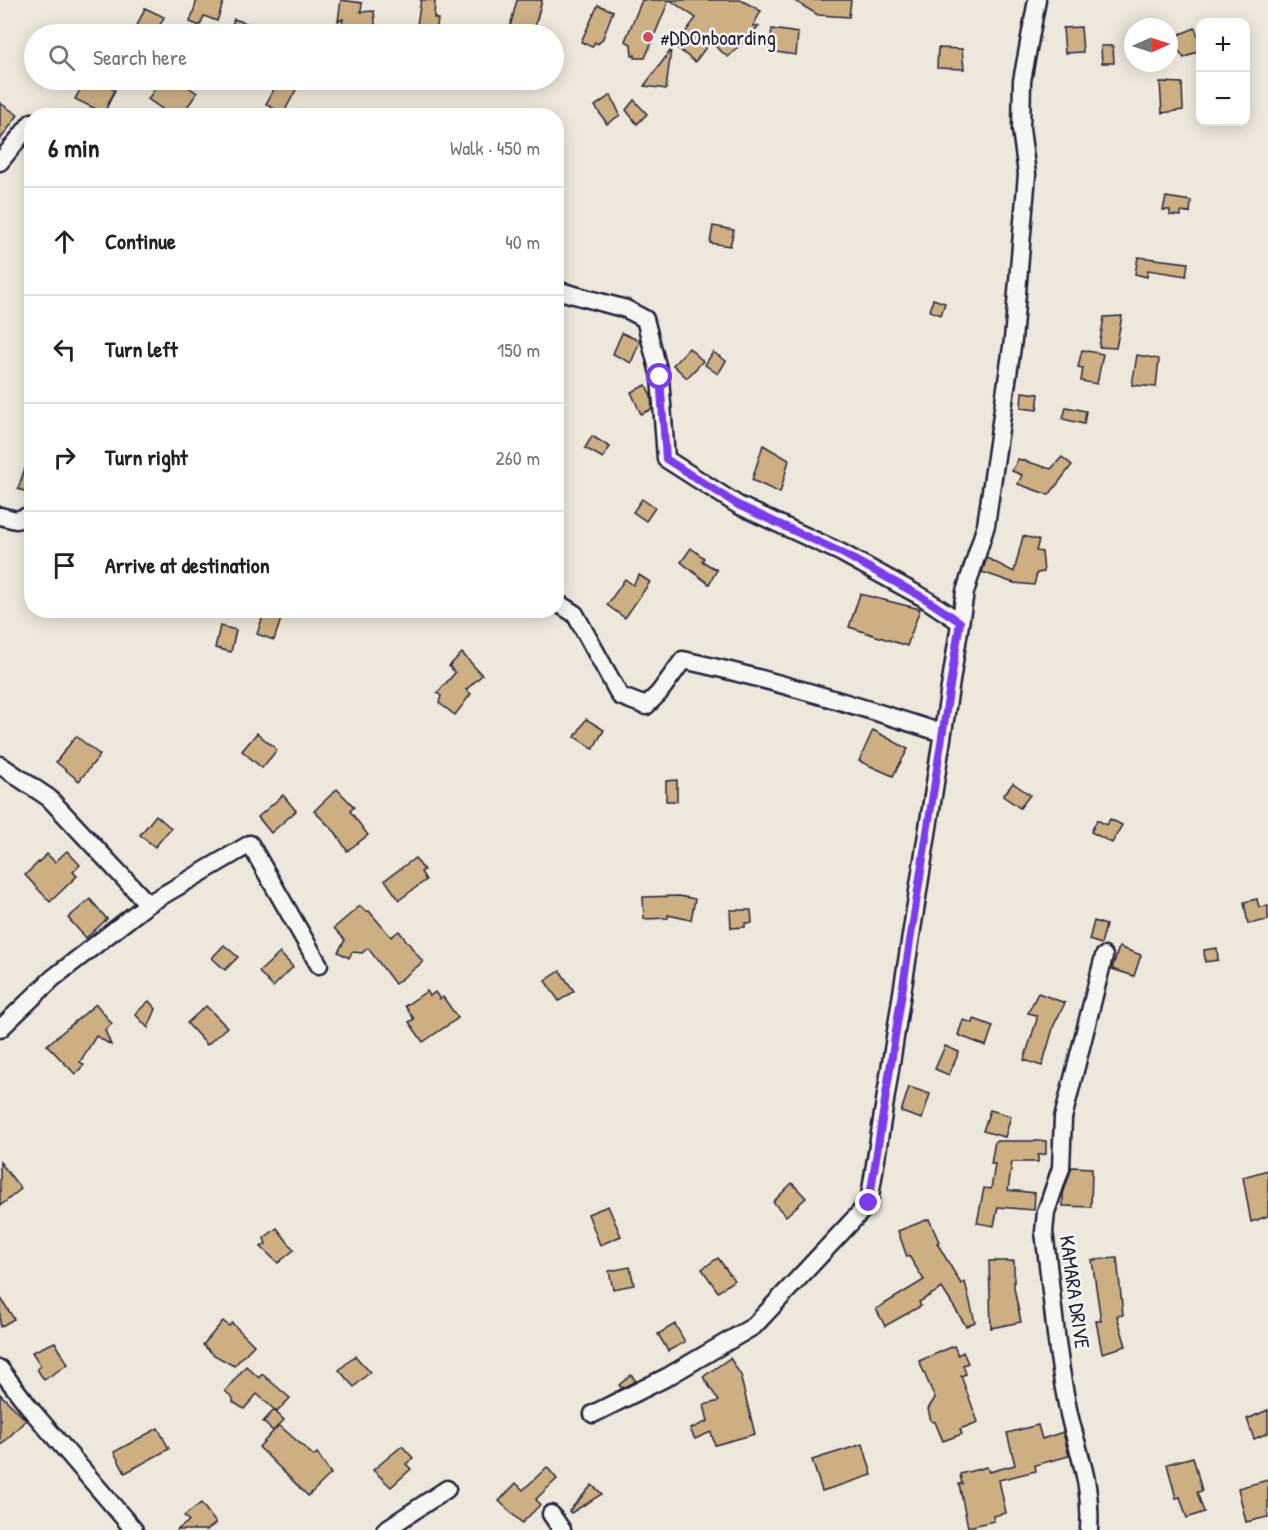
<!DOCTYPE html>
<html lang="en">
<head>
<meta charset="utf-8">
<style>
	:root { --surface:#fff; --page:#f2f2f2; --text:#222; --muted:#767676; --line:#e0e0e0 }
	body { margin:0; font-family:"Patrick Hand",sans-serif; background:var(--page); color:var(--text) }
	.controls { position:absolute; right:18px; top:18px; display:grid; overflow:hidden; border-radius:12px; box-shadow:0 3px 15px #0003 }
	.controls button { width:54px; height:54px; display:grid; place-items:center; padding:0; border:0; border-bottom:2px solid var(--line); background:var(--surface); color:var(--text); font:30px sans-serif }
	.compass { position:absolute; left:1124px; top:18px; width:54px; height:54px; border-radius:50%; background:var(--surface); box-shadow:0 3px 15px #0003; rotate:87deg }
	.stop { position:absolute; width:18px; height:18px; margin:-14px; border:4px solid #7c3aed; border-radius:50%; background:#fff }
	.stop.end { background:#7c3aed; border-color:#fff; box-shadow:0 2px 6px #0008 }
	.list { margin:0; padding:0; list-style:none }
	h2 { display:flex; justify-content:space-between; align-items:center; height:78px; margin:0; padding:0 24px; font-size:26px }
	h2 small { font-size:20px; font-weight:400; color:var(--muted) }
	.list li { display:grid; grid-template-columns:39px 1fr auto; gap:18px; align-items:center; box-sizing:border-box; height:108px; padding:0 24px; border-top:2px solid var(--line) }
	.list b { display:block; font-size:22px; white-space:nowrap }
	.list em { font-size:20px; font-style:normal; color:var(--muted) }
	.icon { flex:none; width:33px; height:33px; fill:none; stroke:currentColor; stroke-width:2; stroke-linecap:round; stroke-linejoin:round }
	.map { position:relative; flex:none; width:1268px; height:1530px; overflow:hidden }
	.search { position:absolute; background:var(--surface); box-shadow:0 3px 15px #0003; left:24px; top:24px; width:540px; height:66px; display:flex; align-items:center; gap:15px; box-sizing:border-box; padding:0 21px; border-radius:33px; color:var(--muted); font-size:22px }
	.panel { position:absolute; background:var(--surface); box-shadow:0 3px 15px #0003; left:24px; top:108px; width:540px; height:510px; border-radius:24px }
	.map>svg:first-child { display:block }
	.building { fill:#ceaf82; stroke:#22223b; stroke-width:1.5 }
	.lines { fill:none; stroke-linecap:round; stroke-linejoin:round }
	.street-casing { stroke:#22223b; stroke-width:21 }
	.street { stroke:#f6f6f2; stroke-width:16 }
	.route { stroke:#7c3aed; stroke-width:8 }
	.poi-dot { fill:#d1495b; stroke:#f6f6f2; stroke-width:2 }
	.labels { text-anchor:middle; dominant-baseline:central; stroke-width:5; stroke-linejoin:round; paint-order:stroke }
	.poi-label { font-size:21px; fill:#22223b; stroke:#f6f6f2; text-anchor:start }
	.street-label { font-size:21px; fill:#22223b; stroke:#f6f6f2 }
</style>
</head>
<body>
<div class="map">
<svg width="1268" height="1530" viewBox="0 0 1268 1530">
	<rect width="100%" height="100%" fill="#eee8dc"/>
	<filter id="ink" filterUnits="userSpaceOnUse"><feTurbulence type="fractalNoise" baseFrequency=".0167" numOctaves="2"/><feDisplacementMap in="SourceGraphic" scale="12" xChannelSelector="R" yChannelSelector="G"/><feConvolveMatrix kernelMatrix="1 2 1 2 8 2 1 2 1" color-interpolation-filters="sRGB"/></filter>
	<g filter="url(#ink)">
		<g class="building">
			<polygon points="197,0 224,0 217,21 204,16 200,26 190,22"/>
			<polygon points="341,0 362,3 361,12 374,11 376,34 340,34 343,19 338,21"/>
			<polygon points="421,0 435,0 434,18 438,19 436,34 416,31"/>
			<polygon points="517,0 542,0 533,34 508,34"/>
			<polygon points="642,0 669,0 645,58 635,58 635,55 632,56 631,44 625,41"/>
			<polygon points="670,0 741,0 761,11 753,26 759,26 728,57 710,42 695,62 675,46 696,18"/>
			<polygon points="793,0 851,0 849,17 818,15"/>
			<polygon points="598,5 613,11 603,38 598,44 595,42 592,47 581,42"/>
			<polygon points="145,8 164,17 156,34 145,34 135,30"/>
			<polygon points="234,19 274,32 273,34 240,34 230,31"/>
			<polygon points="1081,27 1083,52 1065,53 1063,28"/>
			<polygon points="1195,28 1200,41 1200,50 1184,58 1170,38"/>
			<polygon points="772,29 798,33 796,55 769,51"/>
			<polygon points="1101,46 1113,46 1114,63 1102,63"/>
			<polygon points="938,48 962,49 964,69 937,68"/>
			<polygon points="671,50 666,89 644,86"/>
			<polygon points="62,80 95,80 115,90 104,113 75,99 81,88"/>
			<polygon points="161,80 178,80 197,93 181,116 172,116 148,99"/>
			<polygon points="279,80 288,80 298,86 283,114 266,104"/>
			<polygon points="1160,82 1182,83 1183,110 1162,113"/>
			<polygon points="611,95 620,115 607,124 595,106"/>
			<polygon points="634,100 647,114 637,124 626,110"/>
			<polygon points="0,103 18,115 0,140"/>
			<polygon points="1166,197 1191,201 1190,213 1181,212 1181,216 1170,215 1170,210 1163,210"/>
			<polygon points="713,226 734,230 730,246 710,243"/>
			<polygon points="1138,257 1188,263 1186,276 1148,270 1147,277 1135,274"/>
			<polygon points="933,299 945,303 941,315 930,311"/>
			<polygon points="1122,316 1116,348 1099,347 1104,317"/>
			<polygon points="622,333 640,341 631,363 613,354"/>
			<polygon points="689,348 703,361 687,378 673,365"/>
			<polygon points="1082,350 1103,354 1097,384 1081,381 1083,368 1078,367"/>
			<polygon points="713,352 726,361 718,374 705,365"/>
			<polygon points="1137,355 1159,359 1156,387 1132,385"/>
			<polygon points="646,385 651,396 652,409 641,414 631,392"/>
			<polygon points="1022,392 1039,394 1037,410 1021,408"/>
			<polygon points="1066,407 1086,411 1084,424 1063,419"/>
			<polygon points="592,436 610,447 603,458 585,448"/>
			<polygon points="763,445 789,460 780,493 752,480"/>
			<polygon points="29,456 32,457 32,494 18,489"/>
			<polygon points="1062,457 1072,465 1049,495 1018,484 1022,475 1012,471 1018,459 1051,469"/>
			<polygon points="642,499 655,508 646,521 633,512"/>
			<polygon points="1023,536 1039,540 1036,551 1042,552 1044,572 1037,573 1034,585 1014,583 982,572 987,558 1014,572"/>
			<polygon points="691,548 704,558 702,561 717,570 709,584 681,562"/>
			<polygon points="639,575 650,582 625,618 607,605 625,579 633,585"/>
			<polygon points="860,594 920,609 907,646 849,627"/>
			<polygon points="265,610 284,610 274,640 257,634"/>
			<polygon points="220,626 236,630 231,652 215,648"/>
			<polygon points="462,653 482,675 466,690 471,694 455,715 439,703 441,696 437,693 455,673 449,666"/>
			<polygon points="586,719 604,730 593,749 575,737"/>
			<polygon points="873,730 908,749 893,776 859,761"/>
			<polygon points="257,733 277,750 262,768 242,751"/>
			<polygon points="76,736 100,755 79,781 56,762"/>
			<polygon points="677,780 677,801 666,801 666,781"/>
			<polygon points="1013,783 1030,795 1020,808 1003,796"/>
			<polygon points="337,789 354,807 350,811 368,835 347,851 336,833 314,811"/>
			<polygon points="283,795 296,811 271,833 258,817"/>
			<polygon points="156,815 171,828 155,847 140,835"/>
			<polygon points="1110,819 1122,825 1112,843 1091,832 1097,820 1107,825"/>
			<polygon points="67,851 80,865 73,872 77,876 50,902 25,875 47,854 55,862"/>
			<polygon points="415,858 424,870 421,872 426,880 399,900 385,880"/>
			<polygon points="679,896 695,899 691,920 668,915 668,918 644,919 643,897"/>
			<polygon points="90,899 107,919 86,938 68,918"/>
			<polygon points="1257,899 1259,907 1268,906 1268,920 1248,924 1244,902"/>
			<polygon points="360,906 365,911 369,911 391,937 399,931 423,962 395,984 368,948 362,953 352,952 349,958 338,952 345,940 334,928"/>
			<polygon points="730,910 751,910 752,923 745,923 745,927 731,928"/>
			<polygon points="1094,921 1106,925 1101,944 1089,940"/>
			<polygon points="224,945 238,957 225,970 212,958"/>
			<polygon points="1119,947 1141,955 1134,976 1112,969"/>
			<polygon points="1217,948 1218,960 1205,962 1204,950"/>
			<polygon points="280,953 293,967 273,987 259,972"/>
			<polygon points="560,971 574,991 559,1001 545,981"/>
			<polygon points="427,991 430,996 435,992 440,999 443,997 458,1018 423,1042 409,1022 414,1019 405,1006"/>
			<polygon points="1038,993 1065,1003 1054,1025 1042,1066 1024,1060 1037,1019 1036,1015 1028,1013"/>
			<polygon points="149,1001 156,1009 148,1028 135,1014"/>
			<polygon points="96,1004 112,1024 105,1030 111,1045 96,1036 80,1062 84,1065 75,1074 47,1045"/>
			<polygon points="206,1006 227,1027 207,1045 187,1023"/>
			<polygon points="974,1019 993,1026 986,1046 958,1035 963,1020 973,1023"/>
			<polygon points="945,1046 959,1052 949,1075 935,1069"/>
			<polygon points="909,1087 930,1094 922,1119 901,1112"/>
			<polygon points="990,1110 1011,1116 1005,1137 983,1131"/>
			<polygon points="995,1141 1046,1141 1046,1154 1038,1155 1038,1162 1012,1162 1008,1190 1035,1193 1034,1210 998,1207 994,1226 977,1223 984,1188 991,1189 995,1164 991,1164"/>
			<polygon points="0,1162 21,1189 0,1206"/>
			<polygon points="1072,1167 1092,1168 1091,1207 1063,1206 1063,1194"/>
			<polygon points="1268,1170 1268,1216 1251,1222 1243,1177"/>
			<polygon points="792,1183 806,1198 786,1216 773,1202"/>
			<polygon points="608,1206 621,1236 600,1245 588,1214"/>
			<polygon points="929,1219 939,1242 937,1243 961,1284 965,1282 975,1322 966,1326 942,1288 919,1302 921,1306 885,1326 876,1309 924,1280 909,1256 907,1257 898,1231"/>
			<polygon points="277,1228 294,1250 278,1263 261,1247 266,1244 264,1238"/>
			<polygon points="718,1258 734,1280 718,1292 702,1269"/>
			<polygon points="1117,1258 1123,1315 1117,1316 1126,1346 1102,1353 1096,1321 1101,1321 1092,1260"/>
			<polygon points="989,1261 1014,1261 1014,1288 1021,1322 991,1328"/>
			<polygon points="630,1267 634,1285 613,1289 609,1271"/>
			<polygon points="0,1297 14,1319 0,1327"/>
			<polygon points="223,1321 229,1326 232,1323 254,1345 234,1366 214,1355 203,1345"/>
			<polygon points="675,1324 685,1342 668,1351 658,1334"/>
			<polygon points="55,1342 68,1364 44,1380 37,1369 41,1366 32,1352"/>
			<polygon points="954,1346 958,1355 963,1352 968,1363 963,1365 966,1374 961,1376 978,1422 960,1429 962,1434 943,1441 935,1422 931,1421 928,1409 935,1398 919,1361"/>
			<polygon points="355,1356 370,1372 354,1387 339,1370"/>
			<polygon points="730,1358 742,1377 741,1379 755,1434 715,1445 711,1432 695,1439 690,1429 708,1421 704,1405 719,1401 703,1377"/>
			<polygon points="246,1366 259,1378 262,1374 290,1398 277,1412 257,1394 244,1409 233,1402 233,1398 225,1391"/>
			<polygon points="631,1375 636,1381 622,1388 619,1385"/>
			<polygon points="0,1394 26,1420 0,1446"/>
			<polygon points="274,1410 284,1420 273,1431 263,1422"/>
			<polygon points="1268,1410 1268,1433 1254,1439 1247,1419"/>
			<polygon points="279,1425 314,1456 317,1453 331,1474 308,1496 259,1447"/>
			<polygon points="1038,1425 1042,1439 1063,1432 1069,1456 1035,1465 1036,1471 999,1480 1006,1513 993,1516 994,1521 968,1527 959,1484 962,1484 960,1474 987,1467 989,1472 1015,1465 1007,1433"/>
			<polygon points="158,1428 169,1449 125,1473 114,1452"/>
			<polygon points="863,1444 872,1475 822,1491 812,1460"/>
			<polygon points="402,1446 413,1458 406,1464 411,1469 391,1487 373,1470"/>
			<polygon points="1193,1457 1202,1491 1197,1492 1204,1512 1187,1518 1180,1497 1176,1498 1167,1464"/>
			<polygon points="547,1467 557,1479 536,1499 540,1505 522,1523 499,1501 516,1483 523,1490"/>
			<polygon points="1268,1480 1268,1517 1246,1522 1238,1488"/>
			<polygon points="592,1485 602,1494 571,1513 569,1511"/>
			<polygon points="201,1503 216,1523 207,1530 177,1530 189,1521 184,1516"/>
		</g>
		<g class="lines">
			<g class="street-casing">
				<g id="street">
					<polyline points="0,162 32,122"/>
					<polyline points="556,290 626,309 645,319 660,377 666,459 738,505 840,552 924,598 960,622"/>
					<polyline points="0,516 16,520 32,515"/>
					<path d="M556,602L575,614L620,696L646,706L659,693L683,660C771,679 856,705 942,733"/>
					<polyline points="0,765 49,798 148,904 250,844 319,965"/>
					<polyline points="0,1029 53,978 148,904"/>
					<polyline points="0,1369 33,1412 134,1530"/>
					<polyline points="593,1414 667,1377 754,1326 869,1203 965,592 986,525 1013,340 1027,174 1021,129 1022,81 1037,0"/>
					<polyline points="551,1514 562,1530"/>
					<polyline points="385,1530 447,1489"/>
					<path d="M1089,1530C1092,1483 1079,1457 1069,1414C1056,1354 1052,1292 1044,1232L1046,1212L1061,1168L1063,1118L1104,956"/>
				</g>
			</g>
			<use href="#street" class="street"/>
		</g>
	</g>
	<g class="lines" filter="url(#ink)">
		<polyline class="route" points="660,377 666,459 738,505 840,552 924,598 960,622 869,1203"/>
	</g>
	<circle class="poi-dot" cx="648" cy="37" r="6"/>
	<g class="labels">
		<g class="poi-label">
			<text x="660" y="37">#DDOnboarding</text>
		</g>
		<g class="street-label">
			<text transform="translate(1075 1292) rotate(82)">KAMARA DRIVE</text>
		</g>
	</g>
</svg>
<div class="controls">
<button>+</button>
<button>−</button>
</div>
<svg class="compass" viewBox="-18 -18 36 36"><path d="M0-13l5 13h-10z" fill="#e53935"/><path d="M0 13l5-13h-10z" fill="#767676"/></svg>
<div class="stop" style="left:660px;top:377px"></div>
<div class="stop end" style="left:869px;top:1203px"></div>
<div class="search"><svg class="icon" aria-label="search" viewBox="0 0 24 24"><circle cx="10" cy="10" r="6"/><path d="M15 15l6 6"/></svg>Search here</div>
<section class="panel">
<h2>6 min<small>Walk · 450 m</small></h2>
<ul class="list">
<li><svg class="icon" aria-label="ahead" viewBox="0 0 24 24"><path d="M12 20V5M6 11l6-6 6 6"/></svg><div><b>Continue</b></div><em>40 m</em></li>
<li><svg class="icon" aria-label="left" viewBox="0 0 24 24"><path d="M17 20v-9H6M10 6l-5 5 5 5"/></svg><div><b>Turn left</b></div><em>150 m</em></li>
<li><svg class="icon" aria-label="right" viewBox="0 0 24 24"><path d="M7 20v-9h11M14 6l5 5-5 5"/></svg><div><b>Turn right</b></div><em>260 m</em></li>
<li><svg class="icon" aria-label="arrive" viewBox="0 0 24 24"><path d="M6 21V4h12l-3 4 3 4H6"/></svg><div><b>Arrive at destination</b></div></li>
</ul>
</section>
</div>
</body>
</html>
